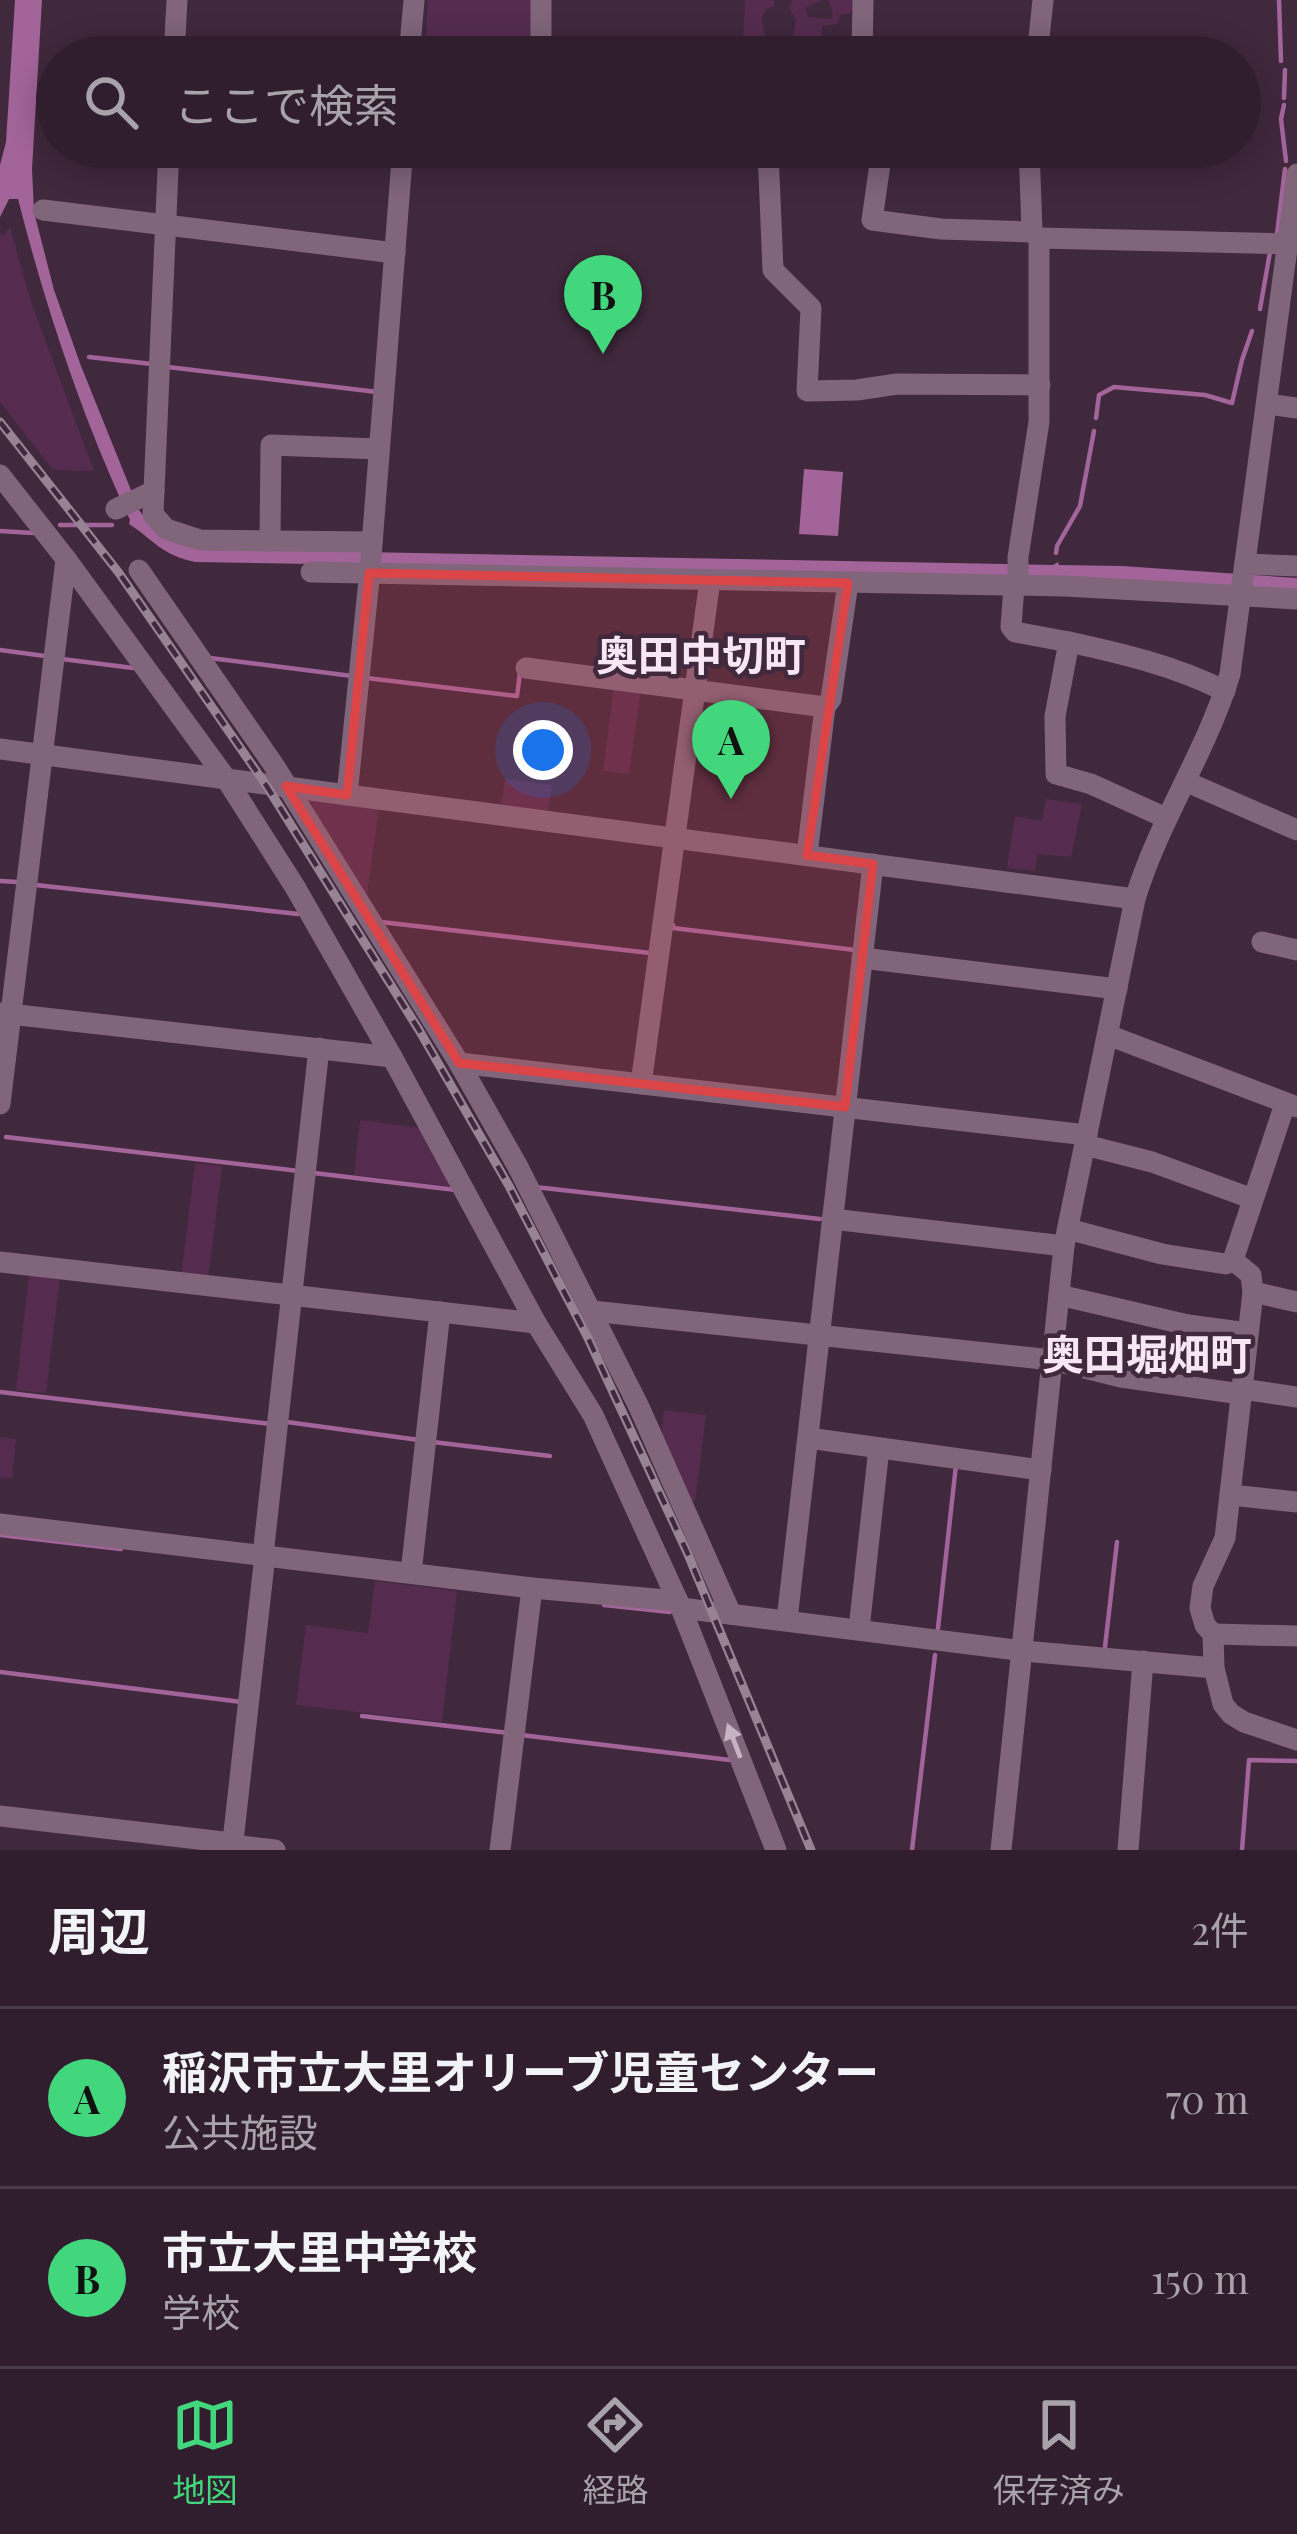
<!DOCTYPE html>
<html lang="ja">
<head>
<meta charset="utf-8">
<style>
	:root { --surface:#301e2e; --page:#3c2b3a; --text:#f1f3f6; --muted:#a8a2aa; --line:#4b3c4a; --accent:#42d77c }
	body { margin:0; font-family:"Playfair Display","Noto Sans JP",serif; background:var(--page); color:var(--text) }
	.you { position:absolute; left:543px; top:750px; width:42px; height:42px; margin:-30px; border:9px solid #fff; border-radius:50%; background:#1a73e8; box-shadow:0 0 0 18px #1a73e833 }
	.badge { display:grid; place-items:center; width:78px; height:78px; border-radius:50%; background:var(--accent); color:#111; font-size:39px; font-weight:700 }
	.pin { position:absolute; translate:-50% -99px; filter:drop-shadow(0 3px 6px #0008) }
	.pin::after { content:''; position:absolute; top:63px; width:42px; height:36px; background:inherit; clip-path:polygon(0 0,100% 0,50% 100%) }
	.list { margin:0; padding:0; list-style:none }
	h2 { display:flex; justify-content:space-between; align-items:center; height:156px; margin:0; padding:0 48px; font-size:51px }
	h2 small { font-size:39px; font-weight:400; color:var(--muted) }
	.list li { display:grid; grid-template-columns:78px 1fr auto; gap:36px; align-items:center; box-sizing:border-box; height:180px; padding:0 48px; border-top:3px solid var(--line) }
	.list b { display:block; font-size:45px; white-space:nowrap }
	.list p { margin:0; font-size:39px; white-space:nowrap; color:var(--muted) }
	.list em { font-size:39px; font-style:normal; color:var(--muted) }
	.icon { flex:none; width:66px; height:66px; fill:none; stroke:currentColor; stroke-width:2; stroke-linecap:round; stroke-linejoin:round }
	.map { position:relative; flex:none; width:1297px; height:1850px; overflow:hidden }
	.search { position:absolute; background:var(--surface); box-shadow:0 6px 30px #0003; left:36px; right:36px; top:36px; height:132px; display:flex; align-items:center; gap:30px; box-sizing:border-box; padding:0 42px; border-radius:66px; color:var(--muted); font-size:45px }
	.sheet { height:516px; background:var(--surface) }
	nav { display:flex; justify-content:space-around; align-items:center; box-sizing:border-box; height:168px; border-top:3px solid var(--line); background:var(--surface); font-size:33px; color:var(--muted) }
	nav a { display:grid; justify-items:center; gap:6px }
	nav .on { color:var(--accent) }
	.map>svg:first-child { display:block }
	.green { fill:#552c4f }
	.water { fill:#a3649a }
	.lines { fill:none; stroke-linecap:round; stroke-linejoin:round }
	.stream { stroke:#a3649a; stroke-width:4.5 }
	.minor { stroke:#80657b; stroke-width:21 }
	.rail-casing { stroke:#978394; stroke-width:9 }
	.rail { stroke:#40283d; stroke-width:4.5; stroke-dasharray:14; stroke-linecap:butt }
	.oneway { fill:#c7b3c4 }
	.marked { fill:#db4547; fill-opacity:0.2; stroke:#db4547; stroke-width:9; stroke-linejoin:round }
	.labels { text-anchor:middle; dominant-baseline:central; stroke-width:9; stroke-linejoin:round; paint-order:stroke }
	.quarter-label { font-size:42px; font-weight:bold; fill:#f7e7f4; stroke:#40283d }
</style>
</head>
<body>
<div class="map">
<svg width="1297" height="1850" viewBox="0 0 1297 1850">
	<rect width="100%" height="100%" fill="#40283d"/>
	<g class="green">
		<polygon points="428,0 535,0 535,57 425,57"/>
		<polygon points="745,0 774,0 774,6 766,9 762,18 768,57 742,57"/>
		<polygon points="793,0 823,0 805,8 808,17 831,19 833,13 828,0 853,0 851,13 840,15 837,24 822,26 821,57 790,57 796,20 789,8"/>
		<polygon points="10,227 31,302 94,471 53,470 0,402 0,233 4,235"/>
		<polygon points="614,685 641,688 629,774 603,771"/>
		<polygon points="505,779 552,785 548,813 501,807"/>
		<polygon points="306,799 379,808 366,902"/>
		<polygon points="1046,799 1082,804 1071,857 1037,854 1035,871 1007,868 1015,816 1042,821"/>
		<polygon points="360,1120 422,1128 455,1187 354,1175"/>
		<polygon points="195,1163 222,1166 208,1281 181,1277"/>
		<polygon points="29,1274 60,1277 46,1393 16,1390"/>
		<polygon points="664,1410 706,1415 695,1501 686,1500 660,1444"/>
		<polygon points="0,1437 16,1439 12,1478 0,1477"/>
		<polygon points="375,1581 457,1591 442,1722 296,1705 306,1625 368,1633"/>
	</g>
	<g class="water">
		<path d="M15,0H42L32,169L34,212L54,290L81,366L139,510L147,521L203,549L1053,565L1058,562L1059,565L1122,566L1297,578V591L1056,577L195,562C161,555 154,540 129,524L130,520C82,417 46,309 18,199H9L0,217V165L6,142Z"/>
		<polygon points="804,469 843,472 838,536 799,534"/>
	</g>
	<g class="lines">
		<g class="stream">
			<polyline points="1279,0 1281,61"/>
			<polyline points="53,68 57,69"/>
			<polyline points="1284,98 1285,70"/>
			<polyline points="1284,105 1281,119 1286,161"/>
			<polyline points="1277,234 1285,169"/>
			<polyline points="1260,309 1270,252"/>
			<polyline points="89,357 152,364"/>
			<polyline points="168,367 377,392"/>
			<polyline points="1096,418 1099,395 1114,387 1205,395 1232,403 1242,360 1252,331"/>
			<polyline points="60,525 112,525"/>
			<polyline points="0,531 33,533"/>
			<polyline points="1056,553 1057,546 1080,506 1094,431"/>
			<polyline points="0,650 45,656"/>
			<polyline points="210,658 352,676"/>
			<polyline points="62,659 133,668"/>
			<polyline points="367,678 517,696 520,673"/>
			<polyline points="0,881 17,882"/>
			<polyline points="36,885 298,914"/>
			<polyline points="381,922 650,953"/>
			<polyline points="673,925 673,928 855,950"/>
			<polyline points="6,1137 299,1171"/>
			<polyline points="314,1173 456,1190"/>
			<polyline points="535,1187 820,1219"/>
			<polyline points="0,1392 271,1424"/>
			<polyline points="287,1422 419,1440"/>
			<polyline points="433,1442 550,1456"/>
			<polyline points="0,1535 121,1549"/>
			<polyline points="604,1605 670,1612"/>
			<polyline points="938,1628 956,1465"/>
			<polyline points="1105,1647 1117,1542"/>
			<polyline points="0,1672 242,1702"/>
			<polyline points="362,1716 509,1733"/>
			<polyline points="521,1735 730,1760"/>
			<polyline points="912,1850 935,1655"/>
			<polyline points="1242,1850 1249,1760 1297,1761"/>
		</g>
		<g class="minor">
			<polyline points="541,0 541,57"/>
			<polyline points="174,57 177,0"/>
			<polyline points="409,57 414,0"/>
			<polyline points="862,57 863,0"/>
			<polyline points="1037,57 1043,0"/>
			<polyline points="169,147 153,514 166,529 200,540 372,542"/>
			<polyline points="730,147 768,150 773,270 811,308 807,391 857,390 897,384 1040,385"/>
			<polyline points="768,150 860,151 881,157 872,220 941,229 1032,232"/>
			<polyline points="43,210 395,253"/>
			<polyline points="1039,238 1289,244"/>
			<polyline points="1268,404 1297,408"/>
			<polyline points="0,475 66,559 227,780 295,887 392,1057 536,1323 593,1415 681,1608 776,1850"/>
			<polyline points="116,509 154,491"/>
			<polyline points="270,541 271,445 379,449"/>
			<polyline points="1245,564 1297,566"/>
			<polyline points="139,570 275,767 459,1063 518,1167 639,1407 731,1614"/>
			<polyline points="311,572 1065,586 1297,599"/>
			<polyline points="1014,586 1011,627 1015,632 1069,642 1055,716 1056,774 1091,784 1166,818"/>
			<polyline points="1018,586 1018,557 1039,422 1039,238 1032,232 1029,147"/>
			<path d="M1069,642C1124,654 1175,666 1225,691"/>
			<polyline points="526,668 825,707 807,855"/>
			<polyline points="825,707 831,699 848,583"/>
			<polyline points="0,749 1135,899"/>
			<polyline points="1187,782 1297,830"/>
			<polyline points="347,795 370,570 403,147"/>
			<polyline points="1262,942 1297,950"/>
			<polyline points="862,958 1117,989"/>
			<polyline points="0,1013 392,1057"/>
			<polyline points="1108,1035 1297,1107"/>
			<polyline points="459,1063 1087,1135"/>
			<polyline points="641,1084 710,580"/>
			<polyline points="0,1104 66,559"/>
			<polyline points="1285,1104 1233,1260 1251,1275 1253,1292 1225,1538 1203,1586 1200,1608 1205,1625 1213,1634 1214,1668 1223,1704 1231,1714 1244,1722 1297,1740"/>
			<polyline points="1085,1145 1152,1162 1253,1199"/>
			<polyline points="832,1219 1064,1246"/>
			<polyline points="1068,1229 1162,1254 1226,1264 1233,1260"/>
			<polyline points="0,1262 536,1323"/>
			<polyline points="1253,1292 1297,1302"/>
			<polyline points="1059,1295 1188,1325 1248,1333"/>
			<polyline points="592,1311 1052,1360 1121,1377 1241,1394"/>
			<polyline points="1242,1389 1297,1397"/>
			<polyline points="808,1438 1041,1470"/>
			<polyline points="1231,1495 1297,1502"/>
			<polyline points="0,1524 532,1588 678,1601"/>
			<polyline points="263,1555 319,1048"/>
			<polyline points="411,1573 440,1312"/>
			<polyline points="681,1608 1024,1651 1214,1668"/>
			<polyline points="787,1620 873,864"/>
			<polyline points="859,1629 879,1448"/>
			<polyline points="1213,1634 1297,1636"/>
			<polyline points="0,1816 232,1843"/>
			<polyline points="232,1845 275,1850"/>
			<polyline points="232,1850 265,1555"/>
			<polyline points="500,1850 532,1588"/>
			<path d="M1001,1850L1064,1246L1135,899C1159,820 1206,753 1230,674L1297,174"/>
			<polyline points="1128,1850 1143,1661"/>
		</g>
		<g class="rail-casing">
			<polyline id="rail" points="0,422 119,573 266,785 419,1030 509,1186 588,1338 687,1552 811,1850"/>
		</g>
		<use href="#rail" class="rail"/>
	</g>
	<defs><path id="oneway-solid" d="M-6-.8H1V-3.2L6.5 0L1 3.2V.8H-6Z" transform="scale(3)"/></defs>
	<use class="oneway" href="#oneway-solid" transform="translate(734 1741) rotate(-111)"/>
	<path class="marked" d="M369,573L848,583L807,855L873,864L845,1107L459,1063L286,786L347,795Z"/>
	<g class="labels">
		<g class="quarter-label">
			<text x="701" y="654">奥田中切町</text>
			<text x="1147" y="1353">奥田堀畑町</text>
		</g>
	</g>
</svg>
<div class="you"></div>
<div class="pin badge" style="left:731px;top:799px">A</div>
<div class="pin badge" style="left:603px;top:354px">B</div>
<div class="search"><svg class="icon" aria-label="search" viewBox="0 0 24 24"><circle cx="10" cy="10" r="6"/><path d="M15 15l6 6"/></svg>ここで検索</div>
</div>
<section class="sheet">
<h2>周辺<small>2件</small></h2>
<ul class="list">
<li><span class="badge">A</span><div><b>稲沢市立大里オリーブ児童センター</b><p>公共施設</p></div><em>70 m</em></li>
<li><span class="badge">B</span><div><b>市立大里中学校</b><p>学校</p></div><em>150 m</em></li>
</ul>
</section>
<nav>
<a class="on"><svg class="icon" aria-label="map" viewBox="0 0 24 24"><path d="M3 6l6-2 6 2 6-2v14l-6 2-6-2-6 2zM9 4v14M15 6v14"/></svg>地図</a>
<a><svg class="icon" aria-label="directions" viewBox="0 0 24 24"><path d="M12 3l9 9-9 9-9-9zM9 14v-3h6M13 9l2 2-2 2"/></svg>経路</a>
<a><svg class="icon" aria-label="saved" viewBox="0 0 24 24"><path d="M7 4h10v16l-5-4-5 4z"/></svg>保存済み</a>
</nav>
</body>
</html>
